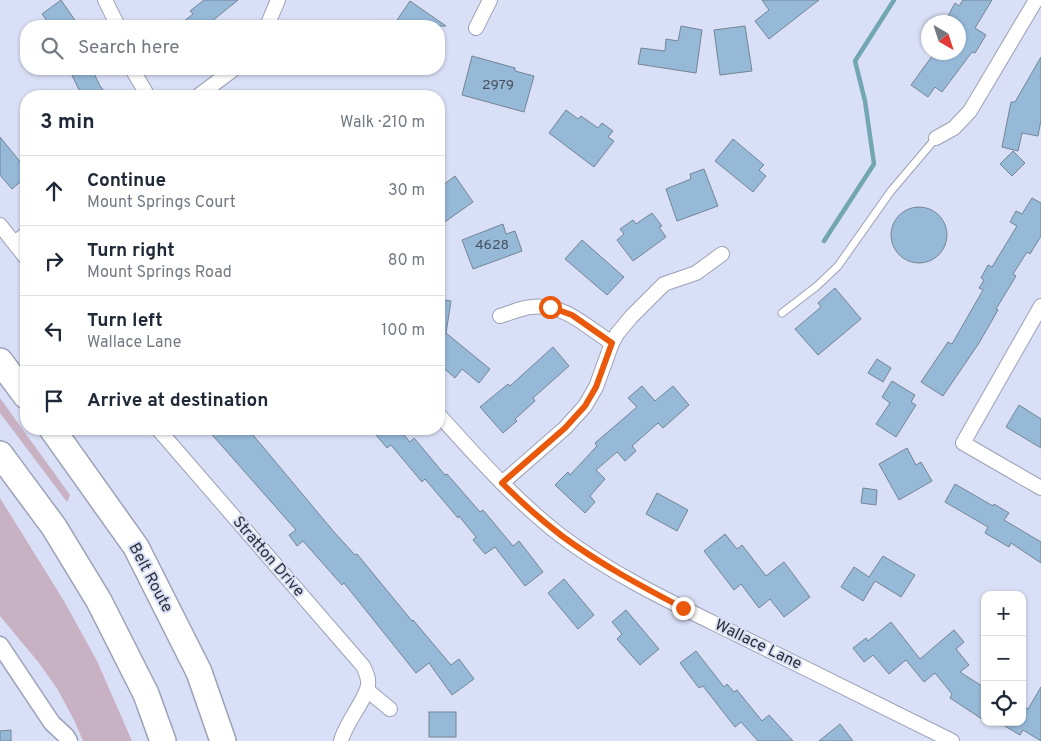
<!DOCTYPE html>
<html lang="en">
<head>
<meta charset="utf-8">
<style>
	:root { --surface:#fff; --page:#f2f2f3; --text:#1f2937; --muted:#747a83; --line:#e0e1e3 }
	body { margin:0; font-family:Overpass,sans-serif; background:var(--page); color:var(--text) }
	.controls { position:absolute; right:15px; bottom:15px; display:grid; overflow:hidden; border-radius:10px; box-shadow:0 1px 4px #0004 }
	.controls button { width:45px; height:45px; display:grid; place-items:center; padding:0; border:0; border-bottom:1px solid var(--line); background:var(--surface); color:var(--text); font:25px sans-serif }
	.compass { position:absolute; left:921px; top:15px; width:45px; height:45px; border-radius:50%; background:var(--surface); box-shadow:0 1px 4px #0004; rotate:141deg }
	.stop { position:absolute; width:15px; height:15px; margin:-11px; border:4px solid #ea580c; border-radius:50%; background:#fff }
	.stop.end { background:#ea580c; border-color:#fff; box-shadow:0 1px 5px #0008 }
	.list { margin:0; padding:0; list-style:none }
	h2 { display:flex; justify-content:space-between; align-items:center; height:65px; margin:0; padding:0 20px; font-size:21px }
	h2 small { font-size:16px; font-weight:400; color:var(--muted) }
	.list li { display:grid; grid-template-columns:32px 1fr auto; gap:15px; align-items:center; box-sizing:border-box; height:70px; padding:0 20px; border-top:1px solid var(--line) }
	.list b { display:block; font-size:19px; white-space:nowrap }
	.list p { margin:0; font-size:16px; white-space:nowrap; color:var(--muted) }
	.list em { font-size:16px; font-style:normal; color:var(--muted) }
	.icon { flex:none; width:28px; height:28px; fill:none; stroke:currentColor; stroke-width:2; stroke-linecap:round; stroke-linejoin:round }
	.map { position:relative; flex:none; width:1041px; height:741px; overflow:hidden }
	.search { position:absolute; background:var(--surface); box-shadow:0 1px 4px #0004; left:20px; top:20px; width:425px; height:55px; display:flex; align-items:center; gap:12px; box-sizing:border-box; padding:0 18px; border-radius:20px; color:var(--muted); font-size:19px }
	.panel { position:absolute; background:var(--surface); box-shadow:0 1px 4px #0004; left:20px; top:90px; width:425px; height:345px; border-radius:20px }
	.map>svg:first-child { display:block }
	.green { fill:#c9b1c4 }
	.lines { fill:none; stroke-linecap:round; stroke-linejoin:round }
	.stream { stroke:#72a6b3; stroke-width:4.5 }
	.building { fill:#96b9d8; stroke:#738595 }
	.service-casing { stroke:#9ba1b6; stroke-width:9 }
	.minor-casing { stroke:#9ba1b6; stroke-width:16 }
	.tertiary-casing { stroke:#9ba1b6; stroke-width:19 }
	.motorway-casing { stroke:#9ba1b6; stroke-width:28 }
	.service { stroke:#fff; stroke-width:7 }
	.minor { stroke:#fff; stroke-width:14 }
	.tertiary { stroke:#fff; stroke-width:16 }
	.motorway { stroke:#fff; stroke-width:25 }
	.route { stroke:#ea580c; stroke-width:6 }
	.labels { text-anchor:middle; dominant-baseline:central; stroke-width:4; stroke-linejoin:round; paint-order:stroke }
	.number-label { font-size:14px; fill:#46525f }
	.street-label { font-size:16px; fill:#2c2f37; stroke:#d9dff6 }
</style>
</head>
<body>
<div class="map">
<svg width="1041" height="741" viewBox="0 0 1041 741">
	<rect width="100%" height="100%" fill="#d9dff6"/>
	<g class="green">
		<polygon points="0,398 70,495 67,502 0,413"/>
		<polygon points="0,498 64,601 97,661 132,741 83,741 75,722 58,690 39,663 0,616"/>
	</g>
	<g class="lines">
		<polyline class="stream" points="824,241 874,164 865,101 855,61 894,0"/>
	</g>
	<g class="building">
		<polygon points="61,0 79,26 51,26 42,14"/>
		<polygon points="204,0 238,0 206,26 178,26 193,14 190,11"/>
		<polygon points="762,0 819,0 769,39 755,21 769,10"/>
		<polygon points="963,0 992,0 975,28 986,35 975,53 972,52 942,92 935,87 928,97 911,85 935,52 958,52 958,22 949,22 952,19 948,16 955,3 959,6"/>
		<polygon points="410,1 446,26 393,26"/>
		<polygon points="681,26 702,30 696,73 638,64 641,48 665,51 666,39 678,41"/>
		<polygon points="745,26 752,71 720,75 714,30"/>
		<polygon points="472,56 515,68 515,71 534,76 524,112 462,95"/>
		<polygon points="1041,57 1041,120 1038,136 1022,133 1018,151 1002,147 1011,102 1015,102"/>
		<polygon points="69,69 92,69 100,86 108,96 82,96"/>
		<polygon points="566,110 578,119 581,116 598,128 602,123 613,131 608,137 614,141 594,167 549,133"/>
		<polygon points="0,137 26,169 26,177 12,189 0,175"/>
		<polygon points="733,139 764,165 759,170 766,176 753,192 715,161"/>
		<polygon points="1013,151 1025,163 1012,176 1000,164"/>
		<polygon points="704,169 718,206 677,221 666,189 691,179 690,174"/>
		<polygon points="455,176 473,202 439,226 439,188"/>
		<polygon points="1032,198 1041,203 1041,236 1030,254 1027,252 1013,274 1016,276 996,309 998,310 979,343 943,396 921,382 948,342 952,344 983,290 979,288 984,280 981,278 988,265 992,267 1017,226 1010,222 1016,211 1022,214"/>
		<circle cx="919" cy="235" r="28"/>
		<polygon points="652,213 662,226 659,227 666,237 633,261 617,240 624,234 620,229 633,220 636,224"/>
		<polygon points="503,224 506,234 515,231 522,251 473,269 462,240"/>
		<polygon points="582,240 624,277 607,295 565,259"/>
		<polygon points="835,288 861,319 818,355 795,329 821,307 818,303"/>
		<polygon points="439,299 451,301 446,333 490,369 479,383 462,369 455,378 439,364"/>
		<polygon points="553,347 569,366 533,398 535,401 515,419 517,421 503,433 480,407 508,384 510,386"/>
		<polygon points="877,359 891,368 883,382 868,373"/>
		<polygon points="892,381 915,395 911,402 916,405 896,437 876,424 890,403 882,397"/>
		<polygon points="642,386 655,401 673,386 689,405 663,428 658,423 632,446 636,451 625,461 617,452 596,470 605,479 590,496 595,502 585,513 555,485 568,472 570,475 597,446 595,443 637,407 628,398"/>
		<polygon points="1019,405 1041,419 1041,448 1006,427"/>
		<polygon points="207,429 248,429 334,532 355,555 357,554 412,621 413,620 451,665 459,659 474,679 452,695 429,663 416,673 344,583 342,585 303,541 297,546 289,535 296,530"/>
		<polygon points="371,429 399,429 410,442 414,438 445,475 447,474 480,512 483,510 513,546 519,541 543,572 525,586 495,547 485,554 473,540 476,537 459,516 458,518 425,479 422,482 391,445 387,448"/>
		<polygon points="907,448 916,465 921,462 932,481 899,500 879,464"/>
		<polygon points="955,484 993,506 994,504 1009,513 1004,520 1041,542 1041,563 1011,543 1009,547 985,533 988,527 945,502"/>
		<polygon points="863,488 877,490 876,505 861,503"/>
		<polygon points="657,493 688,510 677,531 646,514"/>
		<polygon points="725,534 737,549 742,545 766,576 784,562 810,597 784,617 770,599 759,608 741,584 734,590 704,551"/>
		<polygon points="883,556 915,575 901,597 875,581 863,601 841,587 854,567 869,577"/>
		<polygon points="564,579 594,615 578,629 548,593"/>
		<polygon points="626,610 659,649 640,665 617,639 622,634 612,622"/>
		<polygon points="891,622 920,659 954,630 964,642 956,649 969,665 960,672 985,688 985,721 950,698 952,694 935,673 924,682 906,660 889,674 873,655 864,662 853,648 866,638 868,641"/>
		<polygon points="696,651 724,687 727,684 734,692 737,690 762,721 769,715 793,741 758,741 741,722 735,727 703,686 699,688 680,663"/>
		<polygon points="1041,687 1041,741 1023,730 1020,735 998,722 1022,722 1022,705 1028,709"/>
		<rect x="429" y="712" width="27" height="25"/>
		<polygon points="840,724 853,741 819,741"/>
		<polygon points="11,730 11,741 0,741 0,731"/>
	</g>
	<g class="lines">
		<g class="service-casing">
			<polyline id="service" points="782,313 817,286 838,266 891,191 936,138"/>
		</g>
		<g class="minor-casing">
			<g id="minor">
				<polyline points="105,0 118,26"/>
				<polyline points="267,26 278,0"/>
				<polyline points="476,28 490,0"/>
				<polyline points="132,69 148,96"/>
				<polyline points="198,96 234,69"/>
				<polyline points="936,138 954,128 970,111 1036,0"/>
				<polyline points="0,225 26,258"/>
				<polyline points="15,243 26,234"/>
				<polyline points="1041,306 963,443 1041,488"/>
				<path d="M500,316C510,313 521,308 531,307C565,303 585,326 612,343"/>
				<path d="M439,415C477,457 515,500 560,535C614,576 677,605 738,635C810,670 881,706 952,741"/>
				<path d="M158,429L363,666C366,672 369,678 368,685C366,700 345,723 341,741"/>
				<polyline points="502,483 565,428 585,406 596,387 612,343 617,334 631,317 664,284 696,273 722,254"/>
				<polyline points="367,690 390,709"/>
			</g>
		</g>
		<g class="tertiary-casing">
			<polyline id="tertiary" points="0,645 52,723 66,736 69,741"/>
		</g>
		<g class="motorway-casing">
			<g id="motorway">
				<polyline points="0,361 26,396"/>
				<polyline points="52,429 136,547 199,672 223,741"/>
				<polyline points="0,454 54,527 99,601 146,694 163,741"/>
			</g>
		</g>
		<use href="#service" class="service"/>
		<use href="#minor" class="minor"/>
		<use href="#tertiary" class="tertiary"/>
		<use href="#motorway" class="motorway"/>
	</g>
	<g class="lines">
		<path class="route" d="M550,307L572,315L612,343L596,387L585,406L565,428L502,483C521,502 541,520 562,536C600,564 641,586 683,608"/>
	</g>
	<g class="labels">
		<g class="number-label">
			<text x="498" y="85">2979</text>
			<text x="492" y="245">4628</text>
		</g>
		<g class="street-label">
			<text transform="translate(268 557) rotate(49)">Stratton Drive</text>
			<text transform="translate(150 578) rotate(62)">Belt Route</text>
			<text transform="translate(758 645) rotate(26)">Wallace Lane</text>
		</g>
	</g>
</svg>
<div class="controls">
<button>+</button>
<button>−</button>
<button><svg class="icon" aria-label="locate" viewBox="0 0 24 24"><circle cx="12" cy="12" r="6"/><path d="M12 2v4M12 18v4M2 12h4M18 12h4"/></svg></button>
</div>
<svg class="compass" viewBox="-18 -18 36 36"><path d="M0-13l5 13h-10z" fill="#e53935"/><path d="M0 13l5-13h-10z" fill="#747a83"/></svg>
<div class="stop" style="left:550px;top:307px"></div>
<div class="stop end" style="left:683px;top:608px"></div>
<div class="search"><svg class="icon" aria-label="search" viewBox="0 0 24 24"><circle cx="10" cy="10" r="6"/><path d="M15 15l6 6"/></svg>Search here</div>
<section class="panel">
<h2>3 min<small>Walk · 210 m</small></h2>
<ul class="list">
<li><svg class="icon" aria-label="ahead" viewBox="0 0 24 24"><path d="M12 20V5M6 11l6-6 6 6"/></svg><div><b>Continue</b><p>Mount Springs Court</p></div><em>30 m</em></li>
<li><svg class="icon" aria-label="right" viewBox="0 0 24 24"><path d="M7 20v-9h11M14 6l5 5-5 5"/></svg><div><b>Turn right</b><p>Mount Springs Road</p></div><em>80 m</em></li>
<li><svg class="icon" aria-label="left" viewBox="0 0 24 24"><path d="M17 20v-9H6M10 6l-5 5 5 5"/></svg><div><b>Turn left</b><p>Wallace Lane</p></div><em>100 m</em></li>
<li><svg class="icon" aria-label="arrive" viewBox="0 0 24 24"><path d="M6 21V4h12l-3 4 3 4H6"/></svg><div><b>Arrive at destination</b></div></li>
</ul>
</section>
</div>
</body>
</html>
